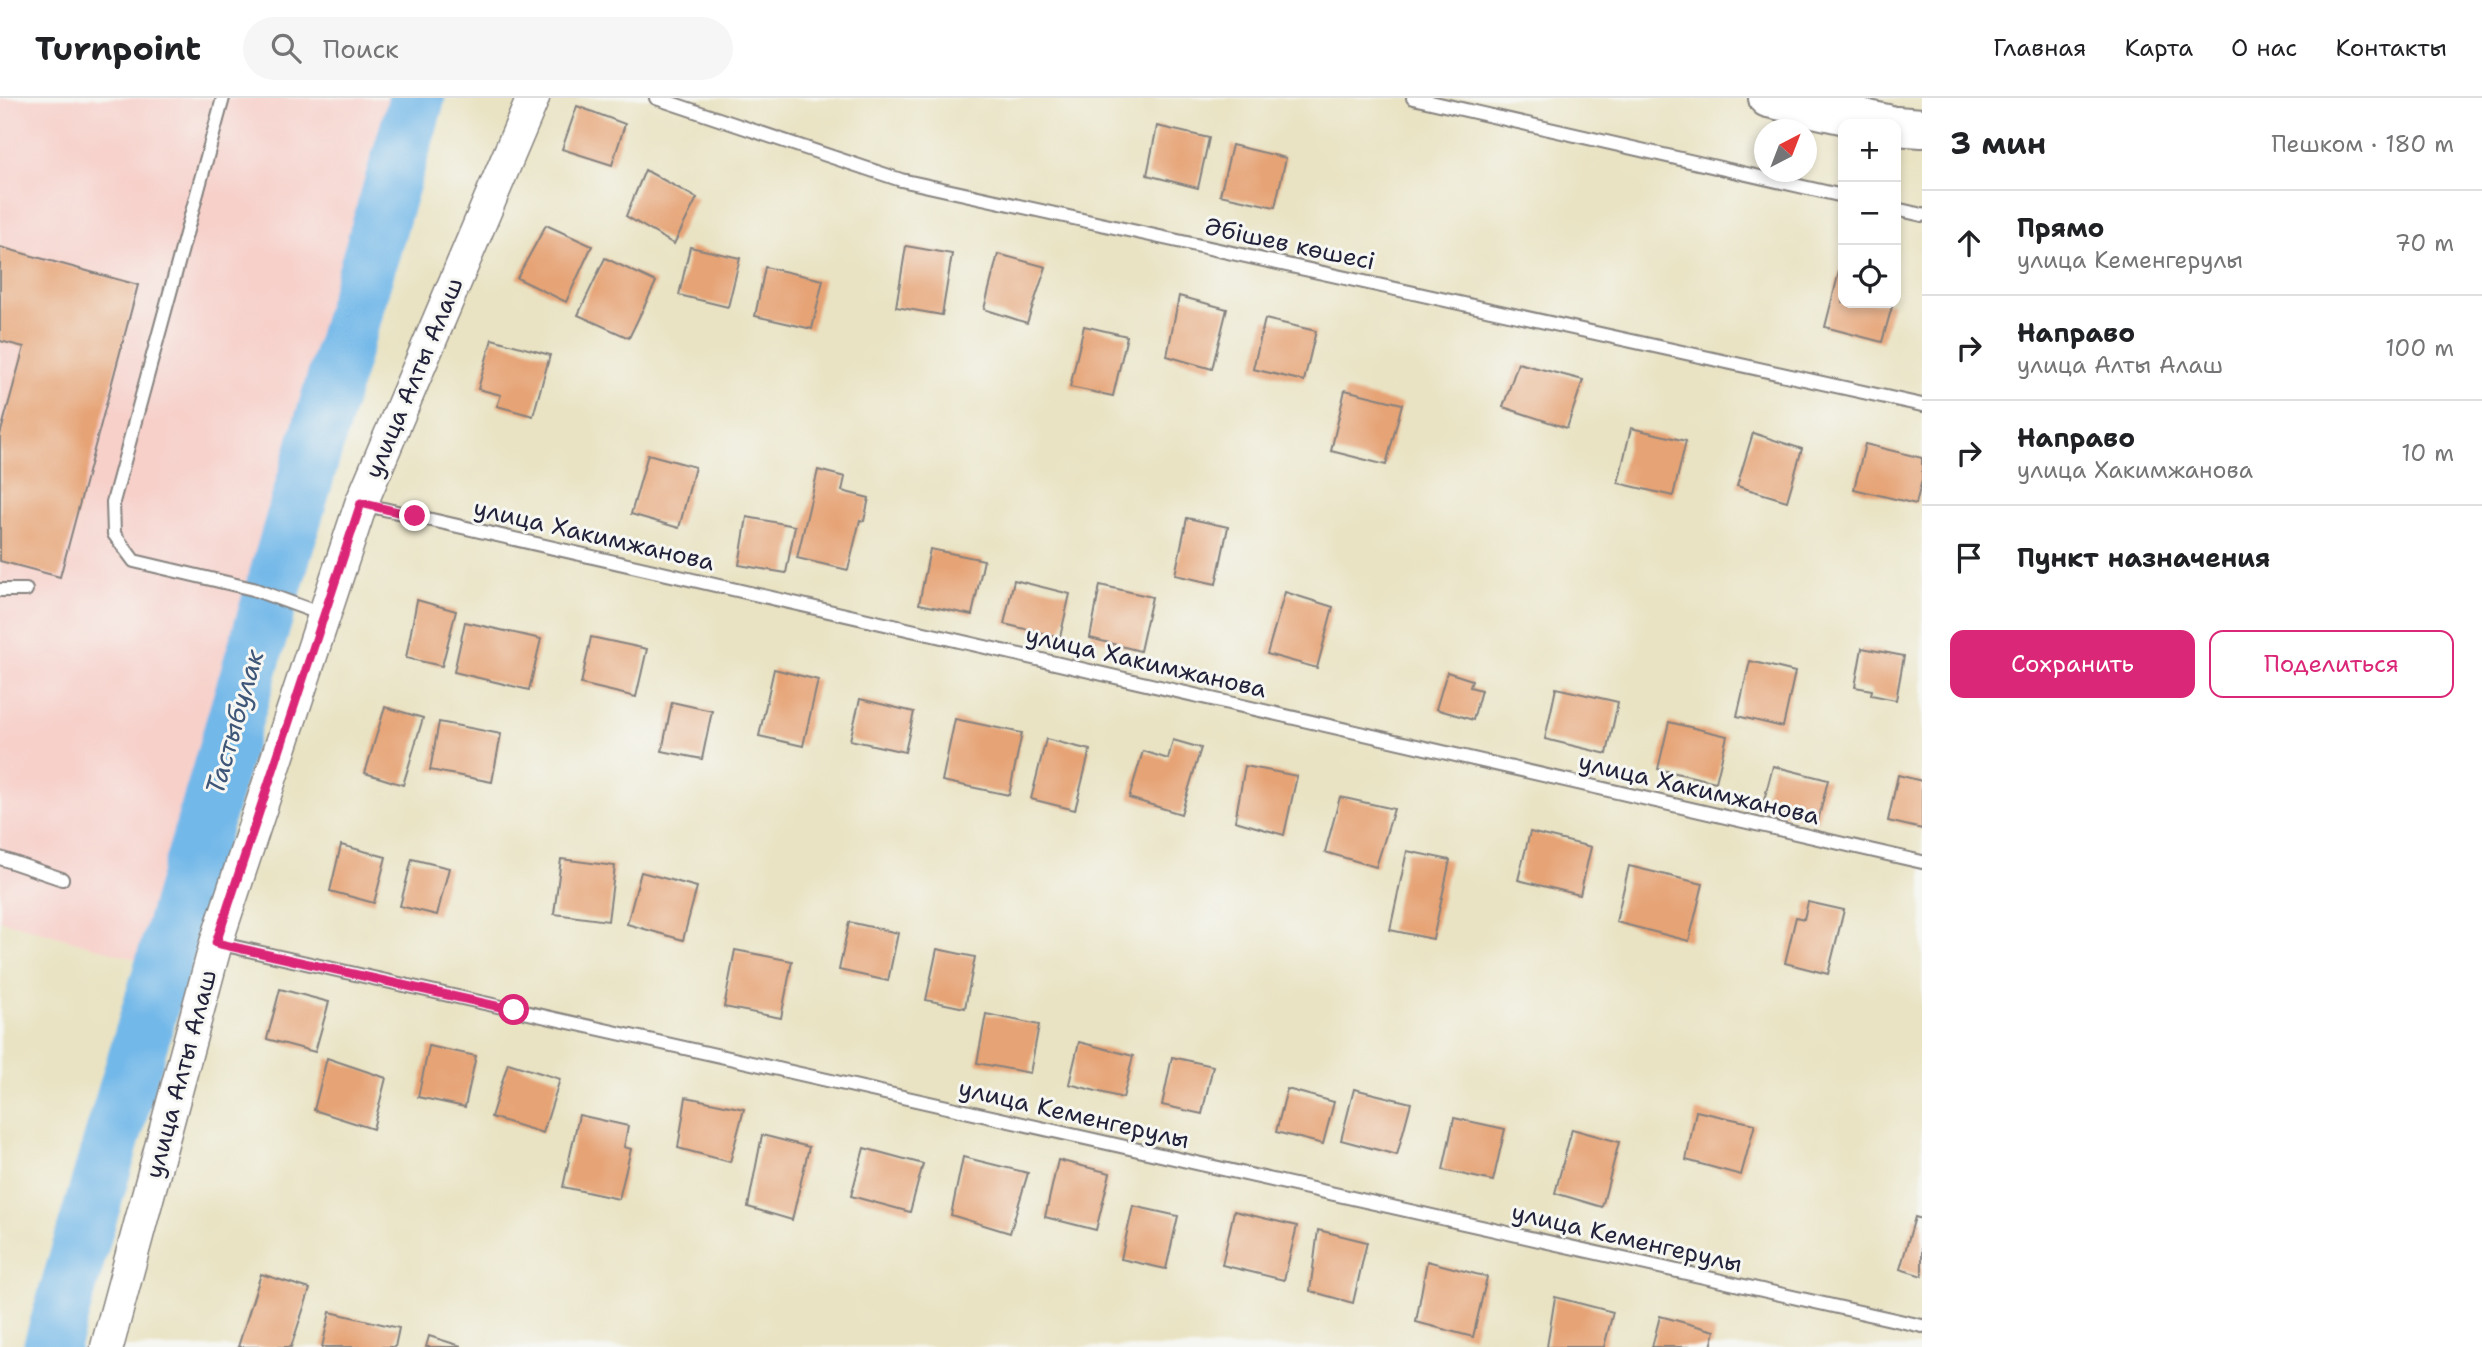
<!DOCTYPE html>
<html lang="ru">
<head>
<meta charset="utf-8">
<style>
	:root { --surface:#fff; --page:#f6f6f6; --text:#202124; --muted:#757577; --line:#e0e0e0; --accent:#db2777 }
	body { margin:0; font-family:"Shantell Sans",sans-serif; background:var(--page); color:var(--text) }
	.controls { position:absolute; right:21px; top:21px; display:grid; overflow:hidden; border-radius:14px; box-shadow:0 4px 10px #0003 }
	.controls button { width:63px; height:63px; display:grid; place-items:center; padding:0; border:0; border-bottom:2px solid var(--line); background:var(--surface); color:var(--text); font:35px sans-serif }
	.compass { position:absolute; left:1754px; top:21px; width:63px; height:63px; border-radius:50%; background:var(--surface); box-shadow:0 4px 10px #0003; rotate:42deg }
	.stop { position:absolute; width:21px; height:21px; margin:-16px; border:5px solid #db2777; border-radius:50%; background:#fff }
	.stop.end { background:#db2777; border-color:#fff; box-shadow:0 2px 7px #0008 }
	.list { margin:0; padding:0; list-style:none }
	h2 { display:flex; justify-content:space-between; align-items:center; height:91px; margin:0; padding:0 28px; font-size:30px }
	h2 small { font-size:23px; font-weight:400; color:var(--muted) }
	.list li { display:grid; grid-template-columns:46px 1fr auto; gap:21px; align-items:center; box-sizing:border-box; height:105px; padding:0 28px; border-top:2px solid var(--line) }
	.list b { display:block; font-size:26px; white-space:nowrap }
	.list p { margin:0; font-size:23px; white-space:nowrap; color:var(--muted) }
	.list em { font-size:23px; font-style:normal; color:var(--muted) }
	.actions { display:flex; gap:14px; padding:21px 28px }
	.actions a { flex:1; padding:16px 0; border:2px solid var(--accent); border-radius:14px; text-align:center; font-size:24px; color:var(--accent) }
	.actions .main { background:var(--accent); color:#fff }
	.icon { flex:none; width:38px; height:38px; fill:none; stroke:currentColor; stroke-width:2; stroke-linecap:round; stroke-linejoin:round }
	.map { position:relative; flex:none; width:1922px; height:1249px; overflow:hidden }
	header { display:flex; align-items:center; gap:42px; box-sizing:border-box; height:98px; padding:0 35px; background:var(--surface); border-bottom:2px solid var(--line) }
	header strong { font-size:33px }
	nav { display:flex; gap:38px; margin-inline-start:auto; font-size:24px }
	.search { width:490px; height:63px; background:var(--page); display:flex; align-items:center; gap:18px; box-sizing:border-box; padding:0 24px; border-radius:38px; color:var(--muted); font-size:26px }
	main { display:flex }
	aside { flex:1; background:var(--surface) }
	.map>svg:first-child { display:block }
	.built { fill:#f7d0ca }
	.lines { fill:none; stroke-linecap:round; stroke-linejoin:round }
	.river { stroke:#72b8e9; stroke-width:56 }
	.building { fill:#e6a374 }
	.service-casing { stroke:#86827f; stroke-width:16 }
	.tertiary-casing { stroke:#86827f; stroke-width:35 }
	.trunk-casing { stroke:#86827f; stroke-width:42 }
	.service { stroke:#fff; stroke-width:12 }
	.tertiary { stroke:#fff; stroke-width:32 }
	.trunk { stroke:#fff; stroke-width:38 }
	.route { stroke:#db2777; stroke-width:9 }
	.labels { text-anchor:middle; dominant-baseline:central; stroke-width:6; stroke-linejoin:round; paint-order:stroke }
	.street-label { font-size:24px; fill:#22223b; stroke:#f6f6f2 }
	.water-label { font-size:26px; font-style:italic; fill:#3e5678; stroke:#f6f6f2 }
</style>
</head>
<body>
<header>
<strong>Turnpoint</strong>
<div class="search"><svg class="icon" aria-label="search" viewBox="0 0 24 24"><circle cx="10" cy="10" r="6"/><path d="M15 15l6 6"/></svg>Поиск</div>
<nav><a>Главная</a><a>Карта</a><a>О нас</a><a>Контакты</a></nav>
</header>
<main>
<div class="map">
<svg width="1922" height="1249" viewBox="0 0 1922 1249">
	<rect width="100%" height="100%" fill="#f6f6f2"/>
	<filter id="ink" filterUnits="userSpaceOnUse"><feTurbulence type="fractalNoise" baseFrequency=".0143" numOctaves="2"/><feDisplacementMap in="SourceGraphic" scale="14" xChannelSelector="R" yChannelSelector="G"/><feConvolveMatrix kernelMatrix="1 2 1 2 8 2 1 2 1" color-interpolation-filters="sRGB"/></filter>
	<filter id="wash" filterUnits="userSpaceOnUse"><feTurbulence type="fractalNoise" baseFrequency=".00686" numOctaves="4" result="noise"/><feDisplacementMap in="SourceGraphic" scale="28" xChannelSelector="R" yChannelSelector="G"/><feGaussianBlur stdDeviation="1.57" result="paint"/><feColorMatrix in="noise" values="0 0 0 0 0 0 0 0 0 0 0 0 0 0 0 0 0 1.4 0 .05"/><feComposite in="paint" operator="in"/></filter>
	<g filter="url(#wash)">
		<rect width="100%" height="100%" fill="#e9e3c3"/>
		<polygon class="built" points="0,0 389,0 136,861 0,822"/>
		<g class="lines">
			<polyline class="river" points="51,1249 417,0"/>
		</g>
		<g id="blocks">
			<g class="building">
				<polygon points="577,8 625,26 612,67 562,51"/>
				<polygon points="1157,28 1209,40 1198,90 1147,77"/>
				<polygon points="1232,47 1286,60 1275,109 1220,97"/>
				<polygon points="645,72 697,100 674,146 626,118"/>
				<polygon points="546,127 592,148 566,204 517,180"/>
				<polygon points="906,148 952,156 942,217 896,209"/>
				<polygon points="0,149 138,187 60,479 0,463 0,337 24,249 0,243"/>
				<polygon points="690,149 740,160 728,209 679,197"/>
				<polygon points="998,156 1046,169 1027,225 984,211"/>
				<polygon points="605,160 656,184 629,240 578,217"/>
				<polygon points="1842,162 1843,205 1893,205 1882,244 1825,229"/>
				<polygon points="765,169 823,182 812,231 755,218"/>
				<polygon points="1179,198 1227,211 1212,271 1167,258"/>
				<polygon points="1265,221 1316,233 1304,283 1253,271"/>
				<polygon points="1084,228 1127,238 1113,298 1070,289"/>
				<polygon points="492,241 550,257 533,318 497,308 501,297 478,291"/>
				<polygon points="1518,265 1583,282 1567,330 1503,309"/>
				<polygon points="1345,292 1402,306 1386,367 1331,353"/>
				<polygon points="1631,330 1686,343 1673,398 1618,385"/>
				<polygon points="1753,335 1802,351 1787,403 1737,388"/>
				<polygon points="1865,346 1922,360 1922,382 1916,406 1854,391"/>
				<polygon points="648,356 695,369 679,430 631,416"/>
				<polygon points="818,372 845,379 842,393 869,400 864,423 860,422 848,472 797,460"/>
				<polygon points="747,419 795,428 786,475 739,467"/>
				<polygon points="1187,420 1228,429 1216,486 1175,477"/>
				<polygon points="930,451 984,462 972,517 919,506"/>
				<polygon points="1014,482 1070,496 1060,539 1004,526"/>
				<polygon points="1100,487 1152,499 1140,553 1090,540"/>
				<polygon points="1285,494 1333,509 1317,570 1267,556"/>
				<polygon points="417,502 456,513 442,568 406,560"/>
				<polygon points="465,524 541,541 529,592 454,574"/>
				<polygon points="591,539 647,551 636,599 581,586"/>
				<polygon points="1862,550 1904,558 1896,602 1871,597 1872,592 1855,589"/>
				<polygon points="1750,563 1795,574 1783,629 1737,618"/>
				<polygon points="774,571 818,582 803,648 759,638"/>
				<polygon points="1447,574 1472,582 1470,589 1481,592 1473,622 1436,611"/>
				<polygon points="1556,590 1618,604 1607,656 1545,641"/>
				<polygon points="860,601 914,614 905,654 850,642"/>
				<polygon points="672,604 712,613 702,661 662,653"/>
				<polygon points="385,609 423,620 403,687 365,675"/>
				<polygon points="955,621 1022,635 1009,697 942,683"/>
				<polygon points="439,624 501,636 492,684 430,672"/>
				<polygon points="1669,624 1727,638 1716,684 1658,671"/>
				<polygon points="1046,641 1090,652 1075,712 1031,701"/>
				<polygon points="1173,642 1201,650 1181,716 1129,700 1143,653 1168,661"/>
				<polygon points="1245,668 1297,678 1284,737 1235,723"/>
				<polygon points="1773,668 1828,682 1818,723 1762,710"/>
				<polygon points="1898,677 1922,683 1922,731 1888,723"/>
				<polygon points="1340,699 1394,711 1376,769 1325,754"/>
				<polygon points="1530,734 1591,749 1580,797 1518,782"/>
				<polygon points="341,747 386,759 374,805 330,793"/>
				<polygon points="1407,753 1450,762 1433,841 1390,832"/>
				<polygon points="412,761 449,770 437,817 400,808"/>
				<polygon points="561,761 615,768 608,823 554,816"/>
				<polygon points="1629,768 1703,786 1689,843 1616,824"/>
				<polygon points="641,774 697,789 683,842 627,826"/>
				<polygon points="1808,804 1844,812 1828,876 1785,865 1796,819 1804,821"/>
				<polygon points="849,824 898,835 888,883 839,872"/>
				<polygon points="937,851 975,859 965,910 926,902"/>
				<polygon points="735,852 792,863 781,920 724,909"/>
				<polygon points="280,891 329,904 315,954 267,941"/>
				<polygon points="986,916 1039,927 1030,975 977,965"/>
				<polygon points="1079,944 1133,958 1123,1000 1069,986"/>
				<polygon points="429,948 476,958 465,1009 418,999"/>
				<polygon points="1172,959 1213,968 1202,1016 1162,1007"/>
				<polygon points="327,960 386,980 373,1031 314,1012"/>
				<polygon points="508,965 560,981 543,1035 491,1019"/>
				<polygon points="1287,991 1334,1004 1323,1046 1276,1034"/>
				<polygon points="1354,991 1411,1005 1397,1057 1341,1042"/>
				<polygon points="686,999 744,1011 730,1064 678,1050"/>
				<polygon points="1696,1013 1755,1026 1741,1077 1686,1062"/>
				<polygon points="579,1017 628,1028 624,1049 631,1051 619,1101 563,1089"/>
				<polygon points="1454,1020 1505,1031 1493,1083 1443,1072"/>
				<polygon points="1572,1031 1619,1044 1602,1109 1555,1095"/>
				<polygon points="762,1037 809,1049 792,1122 748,1109"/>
				<polygon points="864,1050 923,1066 910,1114 851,1098"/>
				<polygon points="963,1059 1028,1075 1010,1135 951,1117"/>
				<polygon points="1058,1062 1110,1075 1096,1132 1045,1119"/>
				<polygon points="1133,1108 1178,1118 1166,1171 1121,1161"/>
				<polygon points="1234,1113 1297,1128 1284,1182 1222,1167"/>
				<polygon points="1915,1119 1922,1121 1922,1178 1900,1171"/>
				<polygon points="1318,1132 1367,1144 1353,1205 1310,1193"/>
				<polygon points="1427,1163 1487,1179 1473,1239 1416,1224"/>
				<polygon points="261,1176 310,1191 291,1249 238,1249"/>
				<polygon points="1555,1199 1613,1214 1604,1249 1547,1249"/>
				<polygon points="330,1214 399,1230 395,1249 322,1249"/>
				<polygon points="1660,1218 1715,1233 1711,1249 1652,1249"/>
				<polygon points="429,1238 461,1248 461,1249 426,1249"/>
			</g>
		</g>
	</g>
	<g filter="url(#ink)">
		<use href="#blocks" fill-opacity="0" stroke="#86827f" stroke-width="2"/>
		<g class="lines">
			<g class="service-casing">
				<g id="service">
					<polyline points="223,0 113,404 114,436 134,463 253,491 324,517"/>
					<polyline points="656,0 901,82 1922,307"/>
					<polyline points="1413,0 1843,98"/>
					<polyline points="1896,111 1922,117"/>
					<polyline points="362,406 1922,764"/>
					<polyline points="0,492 26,492"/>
					<polyline points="0,760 62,781"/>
					<polyline points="217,845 1922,1228"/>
				</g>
			</g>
			<g class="tertiary-casing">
				<polyline id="tertiary" points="107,1249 216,845 361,406 533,0"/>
			</g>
			<g class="trunk-casing">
				<g id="trunk">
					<polyline points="1768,0 1887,26"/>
					<polyline points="1896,28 1922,30"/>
				</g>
			</g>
			<use href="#service" class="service"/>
			<use href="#tertiary" class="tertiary"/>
			<use href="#trunk" class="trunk"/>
		</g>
	</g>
	<g class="lines" filter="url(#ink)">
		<polyline class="route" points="415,418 361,405 216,845 514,912"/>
	</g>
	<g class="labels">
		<g class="street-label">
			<text transform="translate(1290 146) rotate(12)">Әбішев көшесі</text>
			<text transform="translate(414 280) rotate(-67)">улица Алты Алаш</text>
			<text transform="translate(594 437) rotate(13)">улица Хакимжанова</text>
			<text transform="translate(1146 564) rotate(13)">улица Хакимжанова</text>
			<text transform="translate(1699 691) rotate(13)">улица Хакимжанова</text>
			<text transform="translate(181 976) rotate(-75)">улица Алты Алаш</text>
			<text transform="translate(1074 1016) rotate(13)">улица Кеменгерулы</text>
			<text transform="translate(1627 1140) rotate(13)">улица Кеменгерулы</text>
		</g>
		<g class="water-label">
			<text transform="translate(234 624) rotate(-74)">Тастыбулак</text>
		</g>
	</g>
</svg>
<div class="controls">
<button>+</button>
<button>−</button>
<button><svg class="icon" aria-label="locate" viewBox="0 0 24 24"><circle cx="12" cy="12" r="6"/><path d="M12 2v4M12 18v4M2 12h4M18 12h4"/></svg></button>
</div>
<svg class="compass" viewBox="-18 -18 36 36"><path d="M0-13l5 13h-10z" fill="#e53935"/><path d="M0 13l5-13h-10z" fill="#757577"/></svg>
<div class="stop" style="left:514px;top:912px"></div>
<div class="stop end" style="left:415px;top:418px"></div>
</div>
<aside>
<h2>3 мин<small>Пешком · 180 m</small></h2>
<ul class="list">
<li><svg class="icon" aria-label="ahead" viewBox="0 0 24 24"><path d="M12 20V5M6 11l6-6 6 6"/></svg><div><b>Прямо</b><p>улица Кеменгерулы</p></div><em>70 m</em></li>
<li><svg class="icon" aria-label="right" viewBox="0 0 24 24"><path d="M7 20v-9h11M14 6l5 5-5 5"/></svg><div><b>Направо</b><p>улица Алты Алаш</p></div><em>100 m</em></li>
<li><svg class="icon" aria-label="right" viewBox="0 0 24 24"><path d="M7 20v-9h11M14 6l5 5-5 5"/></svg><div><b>Направо</b><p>улица Хакимжанова</p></div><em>10 m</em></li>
<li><svg class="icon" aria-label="arrive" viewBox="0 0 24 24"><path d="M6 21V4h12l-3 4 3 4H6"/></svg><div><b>Пункт назначения</b></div></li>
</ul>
<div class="actions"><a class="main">Сохранить</a><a>Поделиться</a></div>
</aside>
</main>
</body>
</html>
